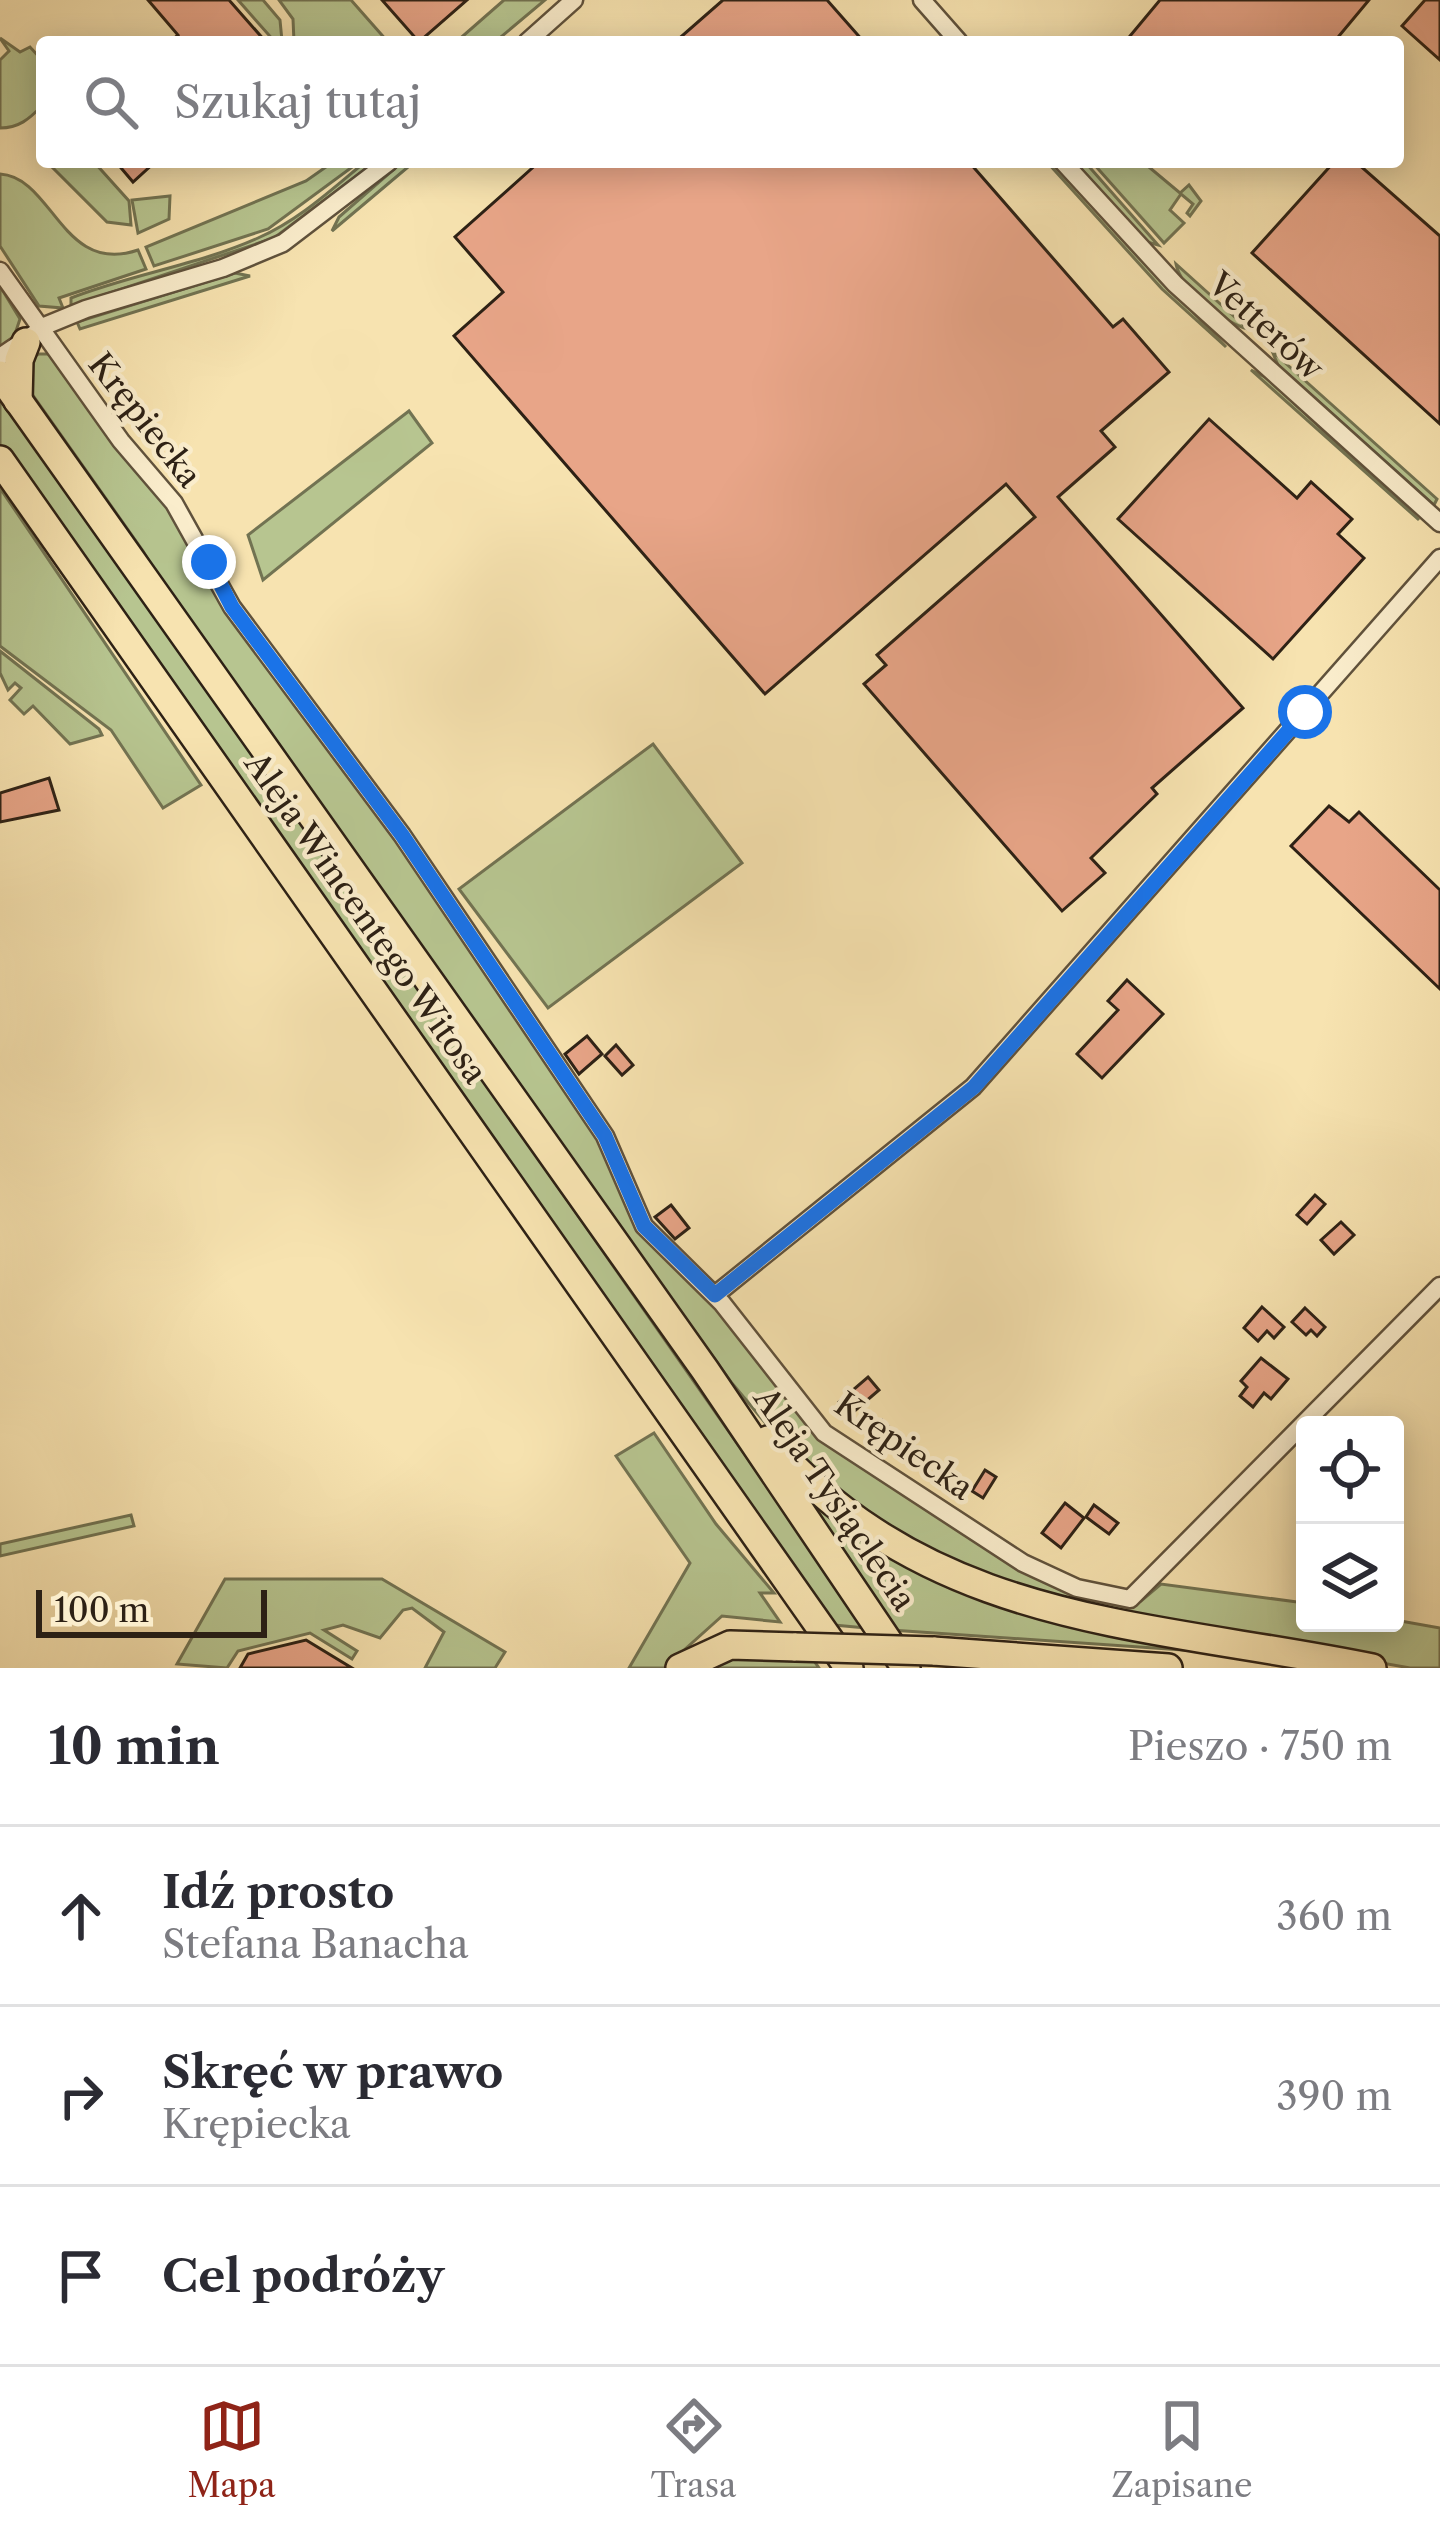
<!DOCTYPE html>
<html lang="pl">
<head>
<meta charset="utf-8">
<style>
	:root { --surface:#fff; --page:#f7f7f7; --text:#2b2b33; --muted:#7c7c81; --line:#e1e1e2; --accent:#8f2418 }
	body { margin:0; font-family:"Libre Caslon Text",serif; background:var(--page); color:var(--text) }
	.controls { position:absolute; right:36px; bottom:36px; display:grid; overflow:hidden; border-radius:12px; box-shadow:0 6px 30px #0003 }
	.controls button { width:108px; height:108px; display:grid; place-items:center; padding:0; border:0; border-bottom:3px solid var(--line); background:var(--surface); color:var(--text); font:60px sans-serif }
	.scale { position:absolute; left:36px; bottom:30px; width:231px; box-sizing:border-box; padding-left:12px; border:6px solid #2d2115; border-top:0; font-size:33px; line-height:42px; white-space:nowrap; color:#2d2115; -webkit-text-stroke:9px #faedcc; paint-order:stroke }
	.stop { position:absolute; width:36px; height:36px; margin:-27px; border:9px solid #1a73e8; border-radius:50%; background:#fff }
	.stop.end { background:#1a73e8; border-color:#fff; box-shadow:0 3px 12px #0008 }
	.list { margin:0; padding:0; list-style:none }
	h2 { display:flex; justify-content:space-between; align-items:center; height:156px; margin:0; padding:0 48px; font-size:51px }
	h2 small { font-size:39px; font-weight:400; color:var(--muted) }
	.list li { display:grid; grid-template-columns:78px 1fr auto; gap:36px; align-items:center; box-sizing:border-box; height:180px; padding:0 48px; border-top:3px solid var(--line) }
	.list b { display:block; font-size:45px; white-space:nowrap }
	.list p { margin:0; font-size:39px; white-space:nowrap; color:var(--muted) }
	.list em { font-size:39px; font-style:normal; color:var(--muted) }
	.icon { flex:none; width:66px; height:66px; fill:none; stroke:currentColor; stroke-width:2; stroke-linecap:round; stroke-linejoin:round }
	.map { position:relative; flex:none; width:1440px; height:1668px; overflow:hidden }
	.search { position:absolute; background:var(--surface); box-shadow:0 6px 30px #0003; left:36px; right:36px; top:36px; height:132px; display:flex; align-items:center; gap:30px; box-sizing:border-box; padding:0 42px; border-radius:12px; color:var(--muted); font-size:45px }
	.sheet { height:696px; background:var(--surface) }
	nav { display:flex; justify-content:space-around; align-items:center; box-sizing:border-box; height:168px; border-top:3px solid var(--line); background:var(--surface); font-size:33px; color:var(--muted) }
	nav a { display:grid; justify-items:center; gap:6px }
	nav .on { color:var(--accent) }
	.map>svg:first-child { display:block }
	.green { fill:#b7c590; stroke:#727352; stroke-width:3 }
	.building { fill:#e8a588; stroke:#2d2115; stroke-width:3 }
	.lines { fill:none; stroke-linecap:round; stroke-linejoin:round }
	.minor-casing { stroke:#60523c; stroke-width:21 }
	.primary-casing { stroke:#2d2115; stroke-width:32 }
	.minor { stroke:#faedcc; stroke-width:16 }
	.primary { stroke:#f7e3b0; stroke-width:27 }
	.primary-bridge-casing { stroke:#2d2115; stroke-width:32; stroke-linecap:butt }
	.primary-bridge { stroke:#f7e3b0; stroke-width:27 }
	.route { stroke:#1a73e8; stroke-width:15 }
	.labels { text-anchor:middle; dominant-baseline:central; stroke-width:9; stroke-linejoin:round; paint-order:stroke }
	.street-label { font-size:33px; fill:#2d2115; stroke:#faedcc }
</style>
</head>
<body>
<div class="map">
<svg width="1440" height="1668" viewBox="0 0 1440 1668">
	<rect width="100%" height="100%" fill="#f7e3b0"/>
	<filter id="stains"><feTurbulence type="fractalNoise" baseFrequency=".00167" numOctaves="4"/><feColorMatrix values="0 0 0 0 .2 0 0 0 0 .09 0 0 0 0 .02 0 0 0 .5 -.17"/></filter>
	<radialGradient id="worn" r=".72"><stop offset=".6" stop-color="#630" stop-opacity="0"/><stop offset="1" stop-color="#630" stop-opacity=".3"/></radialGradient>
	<g class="green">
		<polygon points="238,0 263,0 280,20 282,41 275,42"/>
		<polygon points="279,0 351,0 388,42 294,42 293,19"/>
		<polygon points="504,0 545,0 495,42 456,42"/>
		<path d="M0,38L20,52L30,47L42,60V106C29,119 19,128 0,128V60L9,51Z"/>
		<polygon points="47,162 94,162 129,201 131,225 107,222"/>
		<polygon points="333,162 359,162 268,229 154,266 146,247 306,181"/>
		<path d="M365,162H375L274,238L71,306V298C132,274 198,265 258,238C299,220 331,190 365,162Z"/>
		<polygon points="402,162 414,162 332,231 339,217"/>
		<polygon points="1047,162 1052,162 1226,347 1162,289"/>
		<polygon points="1075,162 1085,162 1158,245 1147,242"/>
		<polygon points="1092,162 1143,162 1180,193 1189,185 1201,201 1190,216 1187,213 1193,204 1181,194 1170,210 1184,223 1164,243"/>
		<path d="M0,174C53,177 62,276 138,250L146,269L59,298L63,308L39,306L0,246Z"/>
		<polygon points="170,196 169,219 138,233 132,200"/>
		<path d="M1176,264L1248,329C1225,324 1180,287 1176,264Z"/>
		<polygon points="235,273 250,276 80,329 77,322"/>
		<polygon points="0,286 20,319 13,340 0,347"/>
		<polygon points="1272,351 1437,499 1434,505 1278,365"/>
		<polygon points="39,354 52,354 165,501 609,1150 635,1218 709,1296 804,1418 962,1530 1128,1602 1141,1601 1161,1584 1305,1603 1305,1623 1395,1620 1440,1628 1440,1668 1410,1668 1057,1605 884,1530 778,1438 731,1382 194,637 143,551 32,394 31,358"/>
		<polygon points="1251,370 1267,378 1419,520"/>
		<polygon points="0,388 866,1628 834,1625 0,446"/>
		<polygon points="409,411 432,443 263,580 248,535"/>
		<polygon points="0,488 201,785 163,808 111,730 0,646"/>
		<polygon points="0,651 99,729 102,735 70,744 33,706 24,714 10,700 21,688 15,683 8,690 0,673"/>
		<polygon points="653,744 742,863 548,1008 459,889"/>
		<polygon points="654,1433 716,1524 774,1593 760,1593 780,1622 722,1616 664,1668 629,1668 690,1563 616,1456"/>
		<path d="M791,1480C926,1602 1039,1624 1212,1652L891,1630Z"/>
		<polygon points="131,1515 134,1526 0,1556 0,1544"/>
		<polygon points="225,1579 382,1579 505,1652 495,1668 425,1668 444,1632 412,1608 403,1610 380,1638 343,1625 324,1630 357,1651 352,1659 310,1633 238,1651 227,1668 177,1664"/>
		<polygon points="733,1655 812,1658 819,1668 701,1668"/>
	</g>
	<g class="building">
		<polygon points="148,0 229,0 266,42 170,42 178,35"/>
		<polygon points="382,0 467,0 419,42"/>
		<polygon points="723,0 827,0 864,42 675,42"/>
		<polygon points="1160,0 1369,0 1334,42 1125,42"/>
		<polygon points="1425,0 1440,0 1440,60 1402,26"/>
		<polygon points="116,162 155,162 133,182"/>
		<polygon points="539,162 969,162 1113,327 1123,319 1169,372 1101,431 1115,447 1058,497 1243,708 1152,788 1157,794 1091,858 1105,873 1062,911 864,684 886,665 877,655 1035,517 1006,484 765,694 454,336 503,292 455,237"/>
		<polygon points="1334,162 1356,162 1440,236 1440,424 1252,253"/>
		<polygon points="1209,419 1297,498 1311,482 1352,519 1338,534 1364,558 1273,659 1118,519"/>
		<polygon points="49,778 59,810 0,822 0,793"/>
		<polygon points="1329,806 1349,822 1359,812 1440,890 1440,989 1291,846"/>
		<polygon points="1127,980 1163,1014 1102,1078 1077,1054 1118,1010 1108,1001"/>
		<polygon points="587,1036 602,1054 579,1074 565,1054"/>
		<polygon points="616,1045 633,1065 622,1075 605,1056"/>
		<polygon points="1315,1195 1325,1204 1307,1224 1297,1215"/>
		<polygon points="671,1205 689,1228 675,1239 655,1217"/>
		<polygon points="1341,1222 1354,1235 1334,1254 1321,1240"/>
		<polygon points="1262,1307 1284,1327 1274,1338 1267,1331 1258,1341 1244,1328"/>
		<polygon points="1305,1308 1325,1327 1317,1336 1311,1330 1306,1335 1292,1322"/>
		<polygon points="1261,1358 1288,1379 1271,1399 1264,1393 1253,1407 1240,1396 1247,1387 1241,1381"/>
		<polygon points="868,1377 879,1390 850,1415 839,1402"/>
		<polygon points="882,1420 906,1443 897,1453 872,1430"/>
		<polygon points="985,1470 996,1477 983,1498 972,1491"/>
		<polygon points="1065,1503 1084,1518 1061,1548 1042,1533"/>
		<polygon points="1094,1505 1118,1523 1109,1534 1086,1517"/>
		<polygon points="306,1640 352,1668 240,1668 248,1654"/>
	</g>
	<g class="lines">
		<g class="minor-casing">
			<g id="minor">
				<polyline points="922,0 959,42"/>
				<polyline points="527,42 574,0"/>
				<polyline points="1063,162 1175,284 1440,523"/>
				<polyline points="0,271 121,441 174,503 232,607 402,835 605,1136 644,1226 722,1303 824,1433 1023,1563 1077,1588 1130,1599 1440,1286"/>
				<polyline points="0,357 47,325 86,309 223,268 283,243 389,162"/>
				<polyline points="715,1295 973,1087 1440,558"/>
			</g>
		</g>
		<g class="primary-casing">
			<g id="primary">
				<polyline points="0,375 705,1370 906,1668"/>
				<polyline points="18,401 19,360 26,342"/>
				<polyline points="0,460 849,1668"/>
				<path d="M768,1440C934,1627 1146,1622 1372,1668"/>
				<polyline points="933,1651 1168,1668"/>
				<polyline points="680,1668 730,1645 796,1647"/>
			</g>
		</g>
		<use href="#minor" class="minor"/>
		<use href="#primary" class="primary"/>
		<g class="primary-bridge-casing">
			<polyline id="primary-bridge" points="796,1647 933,1651"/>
		</g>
		<use href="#primary-bridge" class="primary-bridge"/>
	</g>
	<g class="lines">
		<polyline class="route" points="209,562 232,607 402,835 605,1136 644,1226 715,1295 974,1087 1305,712"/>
	</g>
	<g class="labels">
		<g class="street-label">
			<text transform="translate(1266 326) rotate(42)">Vetterów</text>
			<text transform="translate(145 420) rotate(52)">Krępiecka</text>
			<text transform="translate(366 918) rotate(55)">Aleja Wincentego Witosa</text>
			<text transform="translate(904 1446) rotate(35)">Krępiecka</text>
			<text transform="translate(835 1499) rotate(56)">Aleja Tysiąclecia</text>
		</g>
	</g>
	<rect width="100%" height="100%" filter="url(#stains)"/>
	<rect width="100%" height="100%" fill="url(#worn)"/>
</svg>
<div class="controls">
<button><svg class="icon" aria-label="locate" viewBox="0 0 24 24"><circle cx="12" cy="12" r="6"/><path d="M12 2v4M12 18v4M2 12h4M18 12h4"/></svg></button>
<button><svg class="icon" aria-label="layers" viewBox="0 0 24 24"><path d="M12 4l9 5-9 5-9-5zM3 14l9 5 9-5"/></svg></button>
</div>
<div class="scale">100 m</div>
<div class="stop" style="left:1305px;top:712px"></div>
<div class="stop end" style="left:209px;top:562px"></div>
<div class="search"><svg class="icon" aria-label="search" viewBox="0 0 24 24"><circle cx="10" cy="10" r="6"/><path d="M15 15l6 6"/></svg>Szukaj tutaj</div>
</div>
<section class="sheet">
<h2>10 min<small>Pieszo · 750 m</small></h2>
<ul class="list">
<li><svg class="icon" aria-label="ahead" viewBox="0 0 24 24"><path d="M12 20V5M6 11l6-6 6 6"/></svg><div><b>Idź prosto</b><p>Stefana Banacha</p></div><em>360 m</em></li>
<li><svg class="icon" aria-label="right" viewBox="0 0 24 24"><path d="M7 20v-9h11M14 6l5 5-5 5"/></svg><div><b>Skręć w prawo</b><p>Krępiecka</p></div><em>390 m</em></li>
<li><svg class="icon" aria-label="arrive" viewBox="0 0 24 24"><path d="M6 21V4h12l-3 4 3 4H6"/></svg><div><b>Cel podróży</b></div></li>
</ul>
</section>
<nav>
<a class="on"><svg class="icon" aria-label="map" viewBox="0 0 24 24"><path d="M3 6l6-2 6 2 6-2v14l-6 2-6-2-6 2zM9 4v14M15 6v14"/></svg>Mapa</a>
<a><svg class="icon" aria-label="directions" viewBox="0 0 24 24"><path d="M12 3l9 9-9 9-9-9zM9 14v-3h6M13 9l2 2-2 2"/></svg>Trasa</a>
<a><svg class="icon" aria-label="saved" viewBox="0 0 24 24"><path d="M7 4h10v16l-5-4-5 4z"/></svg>Zapisane</a>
</nav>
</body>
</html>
